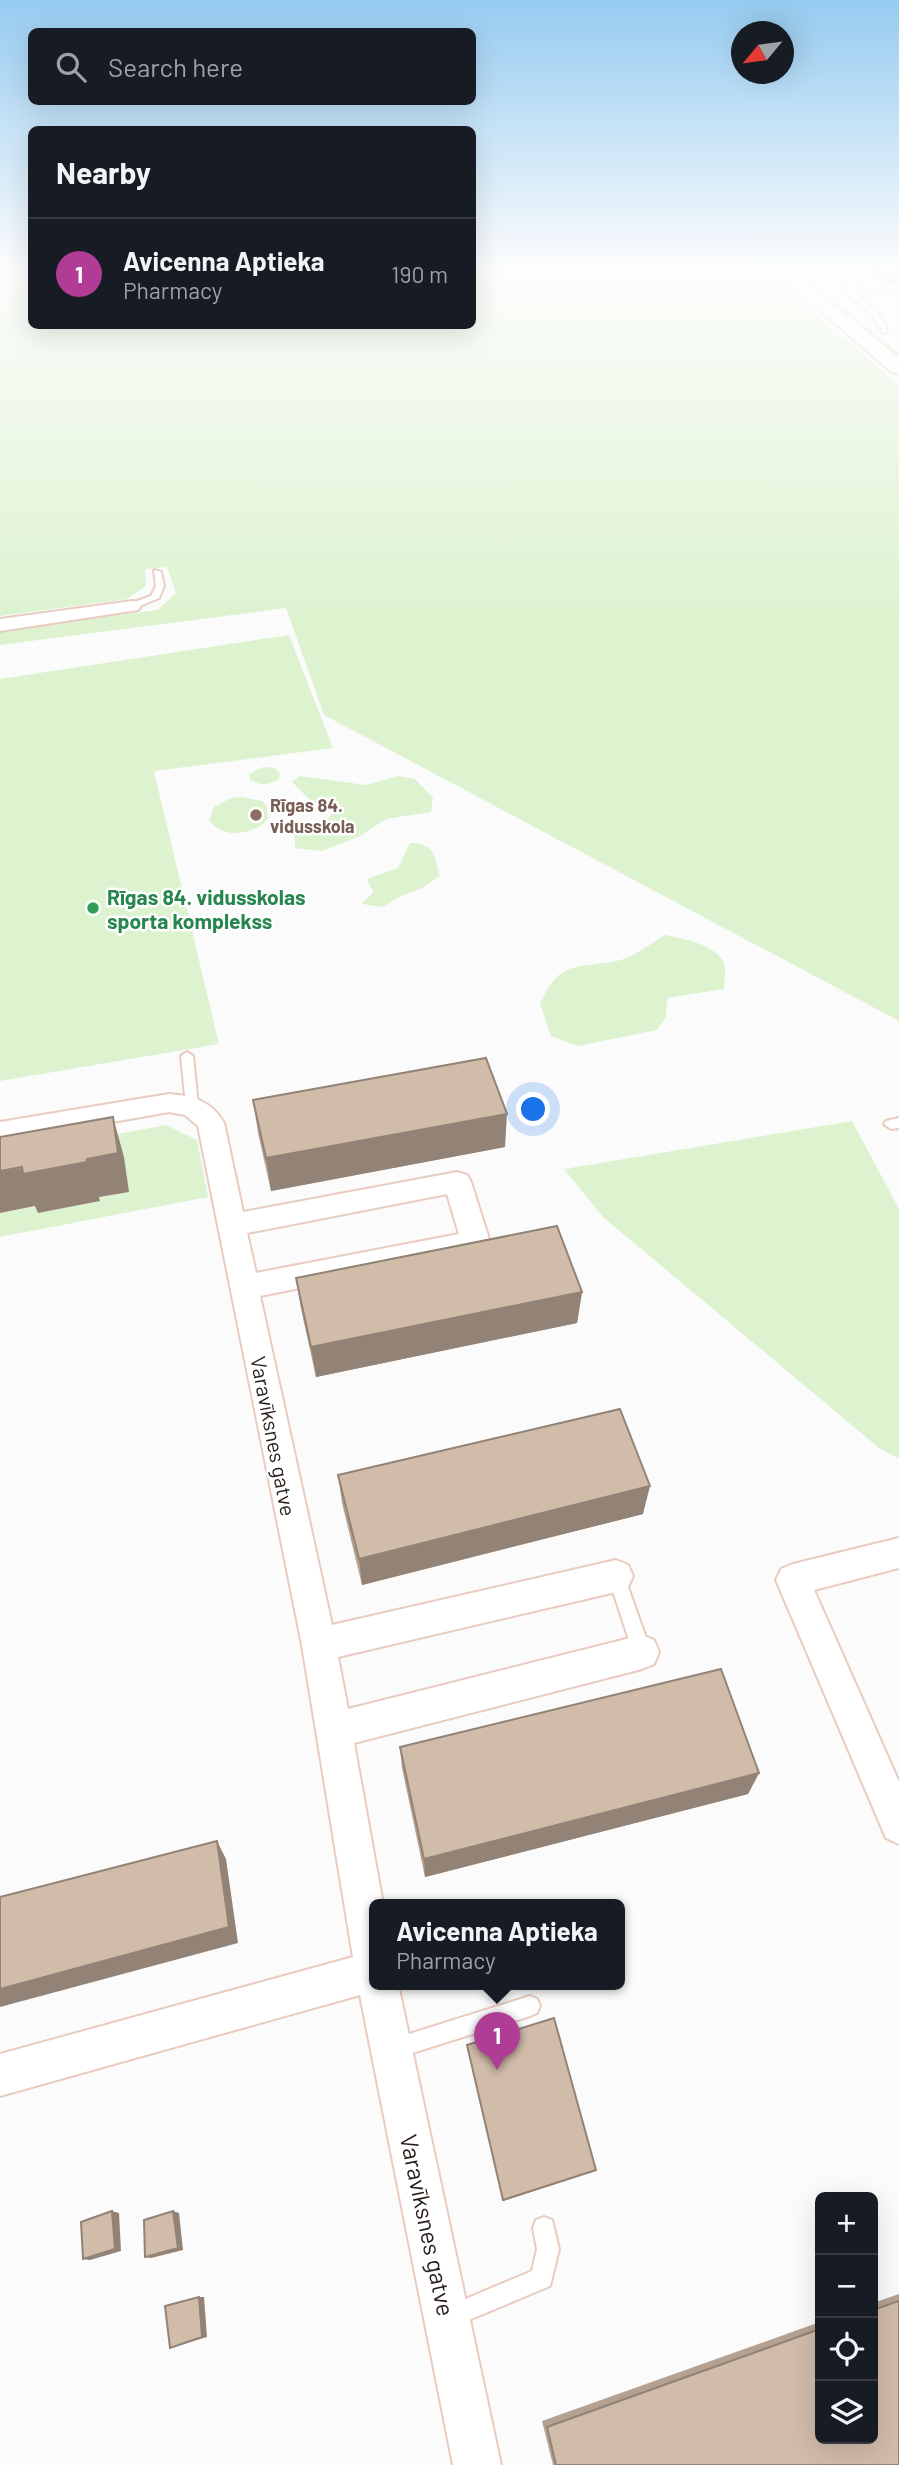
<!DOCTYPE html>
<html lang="en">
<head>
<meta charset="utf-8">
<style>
	:root { --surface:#171b24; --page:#20242c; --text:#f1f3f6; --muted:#9ea1a6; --line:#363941; --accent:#b13c95 }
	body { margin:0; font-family:Barlow,sans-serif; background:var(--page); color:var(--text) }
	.controls { position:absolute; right:21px; bottom:21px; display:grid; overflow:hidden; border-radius:10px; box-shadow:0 7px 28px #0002 }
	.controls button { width:63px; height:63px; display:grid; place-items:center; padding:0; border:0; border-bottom:2px solid var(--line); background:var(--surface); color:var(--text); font:35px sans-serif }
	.compass { position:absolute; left:731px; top:21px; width:63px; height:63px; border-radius:50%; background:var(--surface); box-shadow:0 7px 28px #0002; rotate:241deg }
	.you { position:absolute; left:534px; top:1110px; width:24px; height:24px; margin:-18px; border:5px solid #fff; border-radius:50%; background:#1a73e8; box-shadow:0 0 0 10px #1a73e833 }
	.badge { display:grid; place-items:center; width:46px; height:46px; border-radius:50%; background:var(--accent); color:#fff; font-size:23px; font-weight:700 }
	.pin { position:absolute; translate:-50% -58px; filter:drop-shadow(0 2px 4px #0008) }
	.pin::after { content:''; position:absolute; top:37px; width:24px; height:21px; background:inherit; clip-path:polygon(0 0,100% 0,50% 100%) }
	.popup { position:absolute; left:369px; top:1899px; width:256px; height:91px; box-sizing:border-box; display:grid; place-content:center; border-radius:10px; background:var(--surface); filter:drop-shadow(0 2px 5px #0005); font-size:23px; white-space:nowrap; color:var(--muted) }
	.popup b { font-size:26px; color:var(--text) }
	.popup::after { content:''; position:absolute; left:50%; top:100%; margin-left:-14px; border:14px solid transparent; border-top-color:var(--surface) }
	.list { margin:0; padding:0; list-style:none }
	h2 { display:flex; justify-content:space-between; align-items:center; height:91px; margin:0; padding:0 28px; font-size:30px }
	h2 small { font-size:23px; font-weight:400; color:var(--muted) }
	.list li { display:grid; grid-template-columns:46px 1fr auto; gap:21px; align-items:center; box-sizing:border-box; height:112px; padding:0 28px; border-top:2px solid var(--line) }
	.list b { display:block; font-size:26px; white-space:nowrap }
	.list p { margin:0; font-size:23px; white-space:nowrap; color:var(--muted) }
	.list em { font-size:23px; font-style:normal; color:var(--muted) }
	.icon { flex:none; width:38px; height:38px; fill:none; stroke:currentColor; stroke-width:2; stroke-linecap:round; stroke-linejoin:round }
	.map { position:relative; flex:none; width:899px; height:2465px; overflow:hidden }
	.search { position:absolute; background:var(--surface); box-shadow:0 7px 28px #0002; left:28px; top:28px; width:448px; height:77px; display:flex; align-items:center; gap:18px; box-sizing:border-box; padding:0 24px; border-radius:10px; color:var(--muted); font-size:26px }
	.panel { position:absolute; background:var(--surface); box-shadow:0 7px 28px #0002; left:28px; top:126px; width:448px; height:203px; border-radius:10px }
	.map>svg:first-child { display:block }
	.green { fill:#ddf3d0 }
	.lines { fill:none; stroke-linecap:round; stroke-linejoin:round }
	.lane-casing { stroke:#e8ccc0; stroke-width:4 }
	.street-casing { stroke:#e8ccc0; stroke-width:4 }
	.secondary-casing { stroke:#e8ccc0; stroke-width:4 }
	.lane { fill:#fff; fill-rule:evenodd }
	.street { fill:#fff; fill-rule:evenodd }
	.secondary { fill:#fff; fill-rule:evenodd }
	.wall { fill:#b4a191 }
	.shaded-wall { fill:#928376 }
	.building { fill:#d1bba9; stroke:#928376; stroke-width:2 }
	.education-dot { fill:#8d6e63; stroke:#fff; stroke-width:2.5 }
	.leisure-dot { fill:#2e9e5b; stroke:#fff; stroke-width:2.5 }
	.labels { text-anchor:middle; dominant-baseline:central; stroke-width:5; stroke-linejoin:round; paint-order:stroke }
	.far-education-label { font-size:18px; font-weight:bold; fill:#785e54; stroke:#fff; text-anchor:start }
	.leisure-label { font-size:21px; font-weight:bold; fill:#27864d; stroke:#fff; text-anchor:start }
	.street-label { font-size:21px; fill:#281e19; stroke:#fff }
	.near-street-label { font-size:24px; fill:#281e19; stroke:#fff }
</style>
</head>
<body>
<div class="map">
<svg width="899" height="2465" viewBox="0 0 899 2465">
	<rect width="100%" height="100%" fill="#fbfbfb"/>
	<g class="green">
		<polygon points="473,269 763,269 899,385 899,1021 324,715 286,608 0,645 0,631 157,610 176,593 167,567 145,569 146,586 127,599 0,616 0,300 31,293 32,326 472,326"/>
		<polygon points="788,269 796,269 899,352 899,358 872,340"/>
		<polygon points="289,635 333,748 154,771 219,1044 0,1081 0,679"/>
		<path d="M263,767L275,768L280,773L279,779C269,785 261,786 250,780L249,774Z"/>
		<polygon points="299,776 366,785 398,776 415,779 433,798 431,812 386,819 360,836 322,851 295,848 294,828 327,821 335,809 310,800 292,782"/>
		<path d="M242,797L262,801L267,806L268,819C253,835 223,840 209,820L214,807L231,798Z"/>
		<path d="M410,843C435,844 434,855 440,876L422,888L401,896L383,907L362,904L373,892L367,879L398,868Z"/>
		<path d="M665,935C684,939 718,944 725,966C726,972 724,983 724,989L667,998L666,1017L657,1030L578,1046L551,1036L540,1004C560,960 574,969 616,961C633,958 650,944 665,935Z"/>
		<polygon points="852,1121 899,1209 899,1459 879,1448 603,1217 564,1169"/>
		<polygon points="166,1125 197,1140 208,1197 0,1237 0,1213 37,1206 38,1213 99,1201 81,1141"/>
	</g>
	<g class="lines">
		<g class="lane-casing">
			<g id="lane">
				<path d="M813,269H820L847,287L899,285V289L852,291C866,301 886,315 887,333H883C867,302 838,290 813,269Z"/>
				<polygon points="32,282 32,286 0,293 0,289"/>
				<polygon points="154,570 161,572 164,586 159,598 135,608 129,608 129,604 151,596 156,586"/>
				<polygon points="187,1052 193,1056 198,1105 192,1110 186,1105 181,1056"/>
				<polygon points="899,1118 899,1128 891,1129 884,1124 886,1121"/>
				<polygon points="616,1568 622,1570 624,1576 651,1652 648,1658 642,1660 636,1658 633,1652 608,1576 610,1570"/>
				<polygon points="530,1996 537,1999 540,2006 537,2013 530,2016 393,2059 386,2056 383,2049 386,2042 393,2039"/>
				<polygon points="544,2217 552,2220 559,2249 550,2286 452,2327 444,2324 441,2316 444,2308 532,2271 537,2249 533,2228 536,2220"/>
			</g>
		</g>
		<g class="street-casing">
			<g id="street">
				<polygon points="132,601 138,602 141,606 138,610 0,631 0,619"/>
				<path d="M169,1094C193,1096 212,1101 224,1123L243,1212L457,1172L467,1175L471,1182L490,1242L486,1250L476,1253L260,1296L332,1625L616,1560L628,1565L633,1576L628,1587L616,1592L338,1657L348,1709L642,1635L654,1640L659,1652L654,1664L642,1669L354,1743L383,1904H374V1984H398L501,2465H453L360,1995L0,2096V2054L353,1957L302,1645L198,1126L185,1115L169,1112L0,1142V1122ZM447,1194L459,1234L256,1273L247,1233Z"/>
				<polygon points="899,1538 899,1568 814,1590 899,1782 899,1844 886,1838 776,1580 781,1569 793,1564"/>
			</g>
		</g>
		<g class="secondary-casing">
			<polygon id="secondary" points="771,269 790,269 899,358 899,374 892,372"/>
		</g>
		<use href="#lane" class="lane"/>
		<use href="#street" class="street"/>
		<use href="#secondary" class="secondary"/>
	</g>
	<g class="wall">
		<polygon points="863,269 899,269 899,283 880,282 882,275 872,276"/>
		<polygon points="253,1100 505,1147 271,1191 258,1133"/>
		<polygon points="296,1278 582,1292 577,1323 316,1377 301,1309"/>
		<polygon points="338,1475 643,1514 362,1585 342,1503"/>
		<polygon points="400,1747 759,1773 748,1794 425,1877 402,1768"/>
		<polygon points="467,2045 596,2170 503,2201"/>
		<polygon points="899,2294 899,2465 553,2465 542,2421 820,2322 820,2439 873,2439 873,2303"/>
	</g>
	<g class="shaded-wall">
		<polygon points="873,269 899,269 883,270 882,275 872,276"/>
		<polygon points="507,1114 505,1147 271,1191 266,1158"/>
		<polygon points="113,1117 124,1157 129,1192 99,1197 100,1201 38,1213 35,1206 0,1213 0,1171 87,1159"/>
		<polygon points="582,1292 577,1323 316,1377 311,1347"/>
		<polygon points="650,1486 643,1514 362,1585 359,1559"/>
		<polygon points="759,1773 748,1794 425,1877 424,1859"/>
		<polygon points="217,1841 226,1859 238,1943 0,2007 0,1989"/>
		<polygon points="596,2170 595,2171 503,2201 503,2200"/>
		<polygon points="112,2211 119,2213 121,2251 90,2260 83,2259"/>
		<polygon points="173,2211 179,2213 183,2250 151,2258 145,2257"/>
		<polygon points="199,2297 204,2297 207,2337 170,2348"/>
	</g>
	<g class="building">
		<polygon points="895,269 899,269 899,271 883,270"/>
		<polygon points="486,1058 507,1114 266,1158 253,1100"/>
		<polygon points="113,1117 118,1153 87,1159 87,1162 23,1174 22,1167 0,1171 0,1137"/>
		<polygon points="557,1226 582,1292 311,1347 296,1278"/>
		<polygon points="620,1409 650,1486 359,1559 338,1475"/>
		<polygon points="721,1669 759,1773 424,1859 400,1747"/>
		<polygon points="217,1841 229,1927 0,1989 0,1897"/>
		<polygon points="554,2018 596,2170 503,2200 467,2045"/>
		<polygon points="112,2211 115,2249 83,2259 81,2222"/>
		<polygon points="173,2211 178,2248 145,2257 144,2220"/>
		<polygon points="199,2297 202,2337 170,2348 165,2306"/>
		<polygon points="899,2301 899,2465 556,2465 547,2427 820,2329 820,2439 873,2439 873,2310"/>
	</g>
	<linearGradient id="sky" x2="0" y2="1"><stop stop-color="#95cbf0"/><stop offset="0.44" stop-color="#fdfdfd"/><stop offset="1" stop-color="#fdfdfd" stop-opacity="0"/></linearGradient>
	<rect width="899" height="614" fill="url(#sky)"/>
	<circle class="education-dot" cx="256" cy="815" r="7"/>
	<circle class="leisure-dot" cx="93" cy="908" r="7"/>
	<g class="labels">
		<g class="far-education-label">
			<text x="270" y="805">Rīgas 84.<tspan x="270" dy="21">vidusskola</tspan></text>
		</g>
		<g class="leisure-label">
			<text x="107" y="896">Rīgas 84. vidusskolas<tspan x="107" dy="24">sporta komplekss</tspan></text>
		</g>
		<g class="street-label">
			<text transform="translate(274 1436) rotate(79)">Varavīksnes gatve</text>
		</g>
		<g class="near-street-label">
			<text transform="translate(428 2225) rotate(78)">Varavīksnes gatve</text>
		</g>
	</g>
</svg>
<div class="controls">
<button>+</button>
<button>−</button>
<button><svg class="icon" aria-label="locate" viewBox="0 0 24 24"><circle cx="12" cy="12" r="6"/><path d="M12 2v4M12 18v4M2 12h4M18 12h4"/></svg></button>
<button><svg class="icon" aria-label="layers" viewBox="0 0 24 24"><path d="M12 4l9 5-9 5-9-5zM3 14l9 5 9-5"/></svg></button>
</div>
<svg class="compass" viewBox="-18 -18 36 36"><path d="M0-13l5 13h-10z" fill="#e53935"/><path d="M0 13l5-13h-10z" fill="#9ea1a6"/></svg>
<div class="you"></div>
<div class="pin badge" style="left:497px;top:2070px">1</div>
<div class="popup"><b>Avicenna Aptieka</b>Pharmacy</div>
<div class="search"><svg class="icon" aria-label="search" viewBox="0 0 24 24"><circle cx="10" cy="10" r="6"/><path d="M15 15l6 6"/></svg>Search here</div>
<section class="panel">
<h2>Nearby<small></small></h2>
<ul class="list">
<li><span class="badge">1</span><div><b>Avicenna Aptieka</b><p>Pharmacy</p></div><em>190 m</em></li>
</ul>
</section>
</div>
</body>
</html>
